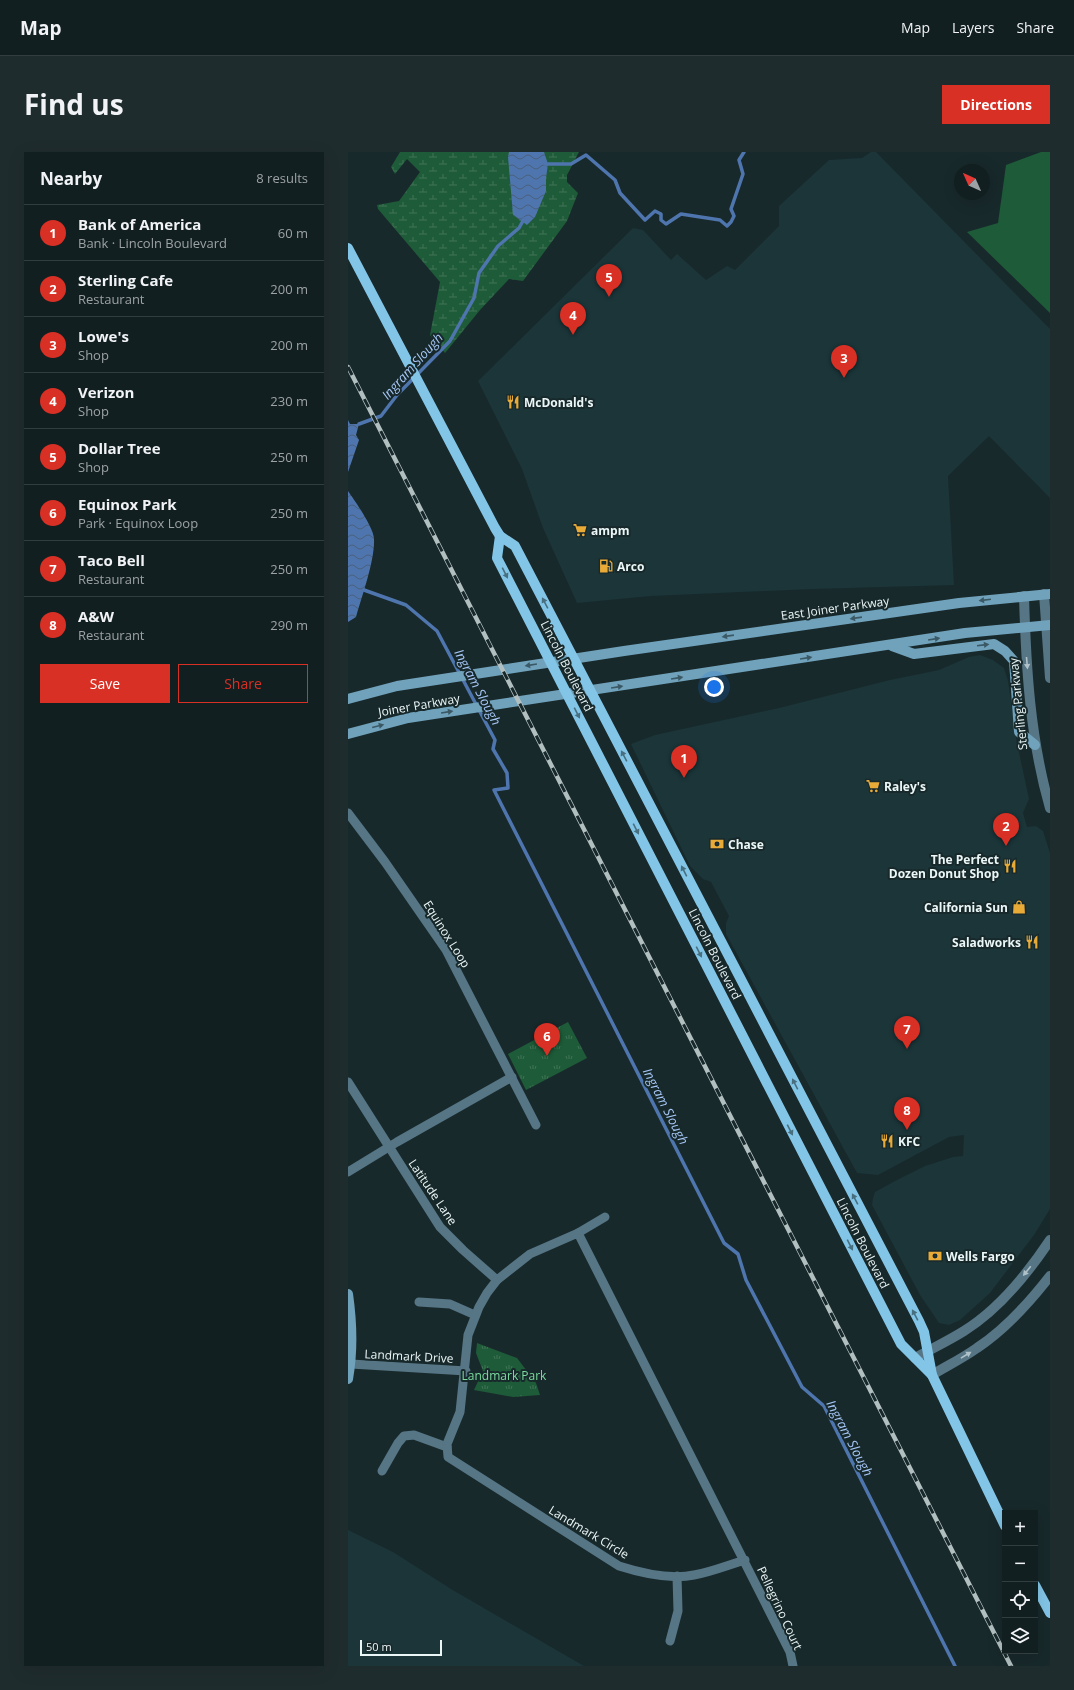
<!DOCTYPE html>
<html lang="en">
<head>
<meta charset="utf-8">
<style>
	:root { --surface:#121f20; --page:#1f2c2d; --text:#f1f3f6; --muted:#9ca2a5; --line:#313d3e; --accent:#d93025 }
	body { margin:0; font-family:"Open Sans",sans-serif; background:var(--page); color:var(--text) }
	.controls { position:absolute; right:12px; bottom:12px; display:grid; overflow:hidden; border-radius:0px; box-shadow:0 4px 16px #0002 }
	.controls button { width:36px; height:36px; display:grid; place-items:center; padding:0; border:0; border-bottom:1px solid var(--line); background:var(--surface); color:var(--text); font:20px sans-serif }
	.compass { position:absolute; left:606px; top:12px; width:36px; height:36px; border-radius:50%; background:var(--surface); box-shadow:0 4px 16px #0002; rotate:315deg }
	.scale { position:absolute; left:12px; bottom:10px; width:82px; box-sizing:border-box; padding-left:4px; border:2px solid #ebf6f7; border-top:0; font-size:11px; line-height:14px; white-space:nowrap; color:#ebf6f7; -webkit-text-stroke:3px #18292b; paint-order:stroke }
	.you { position:absolute; left:366px; top:535px; width:14px; height:14px; margin:-10px; border:3px solid #fff; border-radius:50%; background:#1a73e8; box-shadow:0 0 0 6px #1a73e833 }
	.badge { display:grid; place-items:center; width:26px; height:26px; border-radius:50%; background:var(--accent); color:#fff; font-size:13px; font-weight:700 }
	.pin { position:absolute; translate:-50% -33px; filter:drop-shadow(0 1px 2px #0008) }
	.pin::after { content:''; position:absolute; top:21px; width:14px; height:12px; background:inherit; clip-path:polygon(0 0,100% 0,50% 100%) }
	.list { margin:0; padding:0; list-style:none }
	h2 { display:flex; justify-content:space-between; align-items:center; height:52px; margin:0; padding:0 16px; font-size:17px }
	h2 small { font-size:13px; font-weight:400; color:var(--muted) }
	.list li { display:grid; grid-template-columns:26px 1fr auto; gap:12px; align-items:center; box-sizing:border-box; height:56px; padding:0 16px; border-top:1px solid var(--line) }
	.list b { display:block; font-size:15px; white-space:nowrap }
	.list p { margin:0; font-size:13px; white-space:nowrap; color:var(--muted) }
	.list em { font-size:13px; font-style:normal; color:var(--muted) }
	.actions { display:flex; gap:8px; padding:12px 16px }
	.actions a { flex:1; padding:9px 0; border:1px solid var(--accent); border-radius:0px; text-align:center; font-size:14px; color:var(--accent) }
	.actions .main { background:var(--accent); color:#fff }
	.icon { flex:none; width:22px; height:22px; fill:none; stroke:currentColor; stroke-width:2; stroke-linecap:round; stroke-linejoin:round }
	.map { position:relative; flex:none; width:702px; height:1514px; overflow:hidden; border-radius:0px }
	header { display:flex; align-items:center; gap:24px; box-sizing:border-box; height:56px; padding:0 20px; background:var(--surface); border-bottom:1px solid var(--line) }
	header strong { font-size:19px }
	nav { display:flex; gap:22px; margin-inline-start:auto; font-size:14px }
	.intro { display:flex; align-items:center; justify-content:space-between; box-sizing:border-box; height:96px; padding:0 24px }
	h1 { margin:0; font-size:28px }
	.button { padding:10px 18px; border-radius:0px; background:var(--accent); color:#fff; font-size:14px; font-weight:700 }
	main { display:flex; gap:24px; padding:0 24px }
	aside { flex:1; background:var(--surface); border-radius:0px; box-shadow:0 4px 16px #0002 }
	.map>svg:first-child { display:block }
	.built { fill:#1b3539 }
	.grass { fill:#1e5b38 }
	.wetland { fill:url(#wetland-marsh) }
	.park { fill:url(#park-tufts) }
	.water { fill:url(#water-waves) }
	.lines { fill:none; stroke-linecap:round; stroke-linejoin:round }
	.stream { stroke:#4e75ad; stroke-width:3.5 }
	.minor { stroke:#567585; stroke-width:9 }
	.tertiary { stroke:#567585; stroke-width:10 }
	.secondary { stroke:#70a2bc; stroke-width:10 }
	.primary { stroke:#83c5e7; stroke-width:10 }
	.rail-casing { stroke:#b2bfc0; stroke-width:4.5 }
	.rail { stroke:#18292b; stroke-width:3; stroke-dasharray:9; stroke-linecap:butt }
	.oneway { fill:#486f80 }
	.oneway2 { fill:#3b5965 }
	.oneway3 { fill:#afc2c9 }
	.labels { text-anchor:middle; dominant-baseline:central; stroke-width:4; stroke-linejoin:round; paint-order:stroke }
	.poi-label { font-size:12px; font-weight:bold; fill:#ebf6f7; stroke:#18292b; text-anchor:start }
	.street-label { font-size:12px; fill:#ebf6f7; stroke:#18292b }
	.park-label { font-size:12px; fill:#7adc9f; stroke:#18292b }
	.water-label { font-size:13px; font-style:italic; fill:#a6c7f7; stroke:#18292b }
</style>
</head>
<body>
<header>
<strong>Map</strong>
<nav><a>Map</a><a>Layers</a><a>Share</a></nav>
</header>
<div class="intro"><h1>Find us</h1><a class="button">Directions</a></div>
<main>
<aside>
<h2>Nearby<small>8 results</small></h2>
<ul class="list">
<li><span class="badge">1</span><div><b>Bank of America</b><p>Bank · Lincoln Boulevard</p></div><em>60 m</em></li>
<li><span class="badge">2</span><div><b>Sterling Cafe</b><p>Restaurant</p></div><em>200 m</em></li>
<li><span class="badge">3</span><div><b>Lowe's</b><p>Shop</p></div><em>200 m</em></li>
<li><span class="badge">4</span><div><b>Verizon</b><p>Shop</p></div><em>230 m</em></li>
<li><span class="badge">5</span><div><b>Dollar Tree</b><p>Shop</p></div><em>250 m</em></li>
<li><span class="badge">6</span><div><b>Equinox Park</b><p>Park · Equinox Loop</p></div><em>250 m</em></li>
<li><span class="badge">7</span><div><b>Taco Bell</b><p>Restaurant</p></div><em>250 m</em></li>
<li><span class="badge">8</span><div><b>A&amp;W</b><p>Restaurant</p></div><em>290 m</em></li>
</ul>
<div class="actions"><a class="main">Save</a><a>Share</a></div>
</aside>
<div class="map">
<svg width="702" height="1514" viewBox="0 0 702 1514">
	<defs>
		<pattern id="wetland-marsh" width="20" height="14" patternUnits="userSpaceOnUse"><rect width="20" height="14" fill="#1e5b38"/><path d="M1 5h8M5 5V1M11 12h8M15 12V8" fill="none" stroke="#3f7356"/></pattern>
		<pattern id="park-tufts" width="24" height="20" patternUnits="userSpaceOnUse"><rect width="24" height="20" fill="#1e5b38"/><path d="M3 7l-1-3M5 7V3M7 7l1-3M15 17l-1-3M17 17v-4M19 17l1-3" fill="none" stroke="#3f7356"/></pattern>
		<pattern id="water-waves" width="16" height="10" patternUnits="userSpaceOnUse"><rect width="16" height="10" fill="#4e75ad"/><path d="M0 5q4-4 8 0t8 0" fill="none" stroke="#4a607c"/></pattern>
	</defs>
	<rect width="100%" height="100%" fill="#18292b"/>
	<g class="built">
		<polygon points="523,0 528,0 702,177 702,346 641,284 600,324 606,433 464,437 303,444 229,451 195,376 174,317 130,229 285,76 295,78 323,108 329,102 358,128 379,114 387,118 431,74 431,54 481,8 514,6"/>
		<polygon points="632,503 645,508 656,516 660,529 669,591 681,647 675,661 679,675 688,674 695,679 702,701 702,1057 686,1083 642,1141 612,1168 601,1173 591,1171 572,1143 524,1053 525,1046 527,1040 547,1029 577,1014 605,1005 615,1004 616,983 601,985 530,1023 509,1021 378,782 378,771 381,764 363,730 355,727 342,714 283,592 307,583 431,556 542,528 591,518 621,505"/>
		<polygon points="0,1378 45,1400 103,1437 236,1514 0,1514"/>
	</g>
	<polygon class="grass" points="693,0 702,0 702,161 619,80 650,71 658,13"/>
	<polygon class="wetland" points="52,0 231,0 219,23 219,30 230,41 219,69 175,129 161,127 132,158 97,201 82,183 92,130 30,57 29,53 51,49 72,20 59,7 47,22 43,15"/>
	<g class="park">
		<polygon points="220,870 239,906 178,938 160,902"/>
		<polygon points="129,1191 169,1206 188,1231 192,1243 165,1245 126,1238 135,1219 128,1201"/>
	</g>
	<g class="water">
		<polygon points="161,0 196,0 200,12 198,26 198,39 187,65 179,73 165,63 160,5"/>
		<polygon points="0,268 2,272 11,272 8,283 11,288 0,320"/>
		<path d="M0,339C7,349 26,376 26,387C27,408 14,444 8,465L0,470Z"/>
	</g>
	<g class="lines">
		<g class="stream">
			<polyline points="197,12 223,12 238,3 267,28 272,41 297,68 307,59 313,62 313,68 318,72 333,62 372,68 379,74 383,70 386,64 383,57 395,22 391,8 396,0"/>
			<polyline points="11,272 33,264 49,243 102,189 126,146 131,121 150,94 171,76 176,67"/>
			<polyline points="16,438 58,453 89,479 147,588 145,597 159,621 160,636 146,638 376,1091 390,1102 398,1128 454,1235 476,1254 607,1514"/>
		</g>
		<g class="minor">
			<polyline points="0,661 37,710 98,798 188,973"/>
			<polyline points="0,930 92,1075 115,1098 149,1128"/>
			<polyline points="0,1020 49,990 164,925"/>
			<polyline points="230,1081 257,1065"/>
			<polyline points="71,1150 102,1152 127,1163"/>
			<polyline points="3,1212 118,1219"/>
			<polyline points="34,1319 50,1291 56,1284 66,1283 99,1295"/>
			<path d="M397,1408C380,1413 363,1420 346,1423C322,1428 293,1421 271,1414L100,1305L99,1292L112,1260L120,1183L131,1155L139,1141L149,1128L182,1102L230,1081L442,1500L445,1514"/>
			<polyline points="322,1489 330,1459 329,1424"/>
		</g>
		<g class="tertiary">
			<polyline points="696,442 702,526"/>
			<path d="M676,444C678,515 682,587 702,656"/>
			<path d="M567,1206C583,1197 600,1189 616,1179C650,1158 680,1121 702,1088"/>
			<path d="M584,1223C599,1214 615,1206 629,1196C658,1177 681,1151 702,1124"/>
		</g>
		<g class="secondary">
			<polyline points="544,494 566,502 646,492 657,499 666,509 671,580 687,593"/>
			<polyline points="0,547 49,534 276,499 611,451 702,442"/>
			<polyline points="0,582 60,566 617,481 702,473"/>
			<path d="M0,1142C4,1170 5,1199 0,1227"/>
		</g>
		<g class="primary">
			<polyline points="0,96 147,376 152,384 167,394 571,1169 576,1180 584,1223"/>
			<polyline points="152,384 149,406 553,1192 584,1223 657,1374"/>
			<polyline points="687,1433 702,1461"/>
		</g>
		<g class="rail-casing">
			<polyline id="rail" points="0,215 663,1514"/>
		</g>
		<use href="#rail" class="rail"/>
	</g>
	<defs><path id="oneway-solid" d="M-6-.8H1V-3.2L6.5 0L1 3.2V.8H-6Z"/></defs>
	<g class="oneway">
		<use href="#oneway-solid" transform="translate(157 421) rotate(63)"/>
		<use href="#oneway-solid" transform="translate(197 451) rotate(-118)"/>
		<use href="#oneway-solid" transform="translate(229 561) rotate(63)"/>
		<use href="#oneway-solid" transform="translate(276 604) rotate(-118)"/>
		<use href="#oneway-solid" transform="translate(288 677) rotate(63)"/>
		<use href="#oneway-solid" transform="translate(336 719) rotate(-117)"/>
		<use href="#oneway-solid" transform="translate(351 800) rotate(63)"/>
		<use href="#oneway-solid" transform="translate(447 932) rotate(-117)"/>
		<use href="#oneway-solid" transform="translate(442 978) rotate(63)"/>
		<use href="#oneway-solid" transform="translate(507 1047) rotate(-118)"/>
		<use href="#oneway-solid" transform="translate(502 1093) rotate(63)"/>
		<use href="#oneway-solid" transform="translate(567 1163) rotate(-118)"/>
	</g>
	<g class="oneway2">
		<use href="#oneway-solid" transform="translate(637 448) rotate(173)"/>
		<use href="#oneway-solid" transform="translate(508 466) rotate(172)"/>
		<use href="#oneway-solid" transform="translate(380 484) rotate(172)"/>
		<use href="#oneway-solid" transform="translate(586 487) rotate(-9)"/>
		<use href="#oneway-solid" transform="translate(635 493) rotate(-7)"/>
		<use href="#oneway-solid" transform="translate(458 506) rotate(-9)"/>
		<use href="#oneway-solid" transform="translate(183 513) rotate(171)"/>
		<use href="#oneway-solid" transform="translate(329 526) rotate(-9)"/>
		<use href="#oneway-solid" transform="translate(269 535) rotate(-9)"/>
		<use href="#oneway-solid" transform="translate(99 560) rotate(-9)"/>
		<use href="#oneway-solid" transform="translate(30 574) rotate(-14)"/>
	</g>
	<g class="oneway3">
		<use href="#oneway-solid" transform="translate(679 511) rotate(85)"/>
		<use href="#oneway-solid" transform="translate(679 1119) rotate(129)"/>
		<use href="#oneway-solid" transform="translate(618 1203) rotate(-31)"/>
	</g>
	<defs>
		<g id="restaurant-bare" transform="scale(1.08)"><path d="M-5-6h1v4h1v-4h1v4h1v-4h1v5L-1.5 .5V6h-2V.5L-5-1ZM5-6V6H3V1.5H1.5Q1.5-4 5-6Z" fill="#e9ab38" stroke="#18292b" stroke-width="2.5" paint-order="stroke"/></g>
		<g id="supermarket-bare" transform="scale(1.08)"><path d="M-6-5.5h2.5l.6 2H6L4.5 2H-2.5L-4.4-4H-6ZM-1.5 3.2a1.3 1.3 0 1 0 .1 0ZM3 3.2a1.3 1.3 0 1 0 .1 0Z" fill="#e9ab38" stroke="#18292b" stroke-width="2.5" paint-order="stroke"/></g>
		<g id="fuel-bare" transform="scale(1.08)"><path d="M-5.5-6h7V0h2V4h1.3V-2.5L3-4.5l.8-.8L6-3V5H2.5V1h-1V6h-7ZM-4.2-4.7v3.2H.2V-4.7Z" fill="#e9ab38" stroke="#18292b" stroke-width="2.5" paint-order="stroke"/></g>
		<g id="bank-bare" transform="scale(1.08)"><path d="M-6-4H6V4H-6ZM0-2.3a2.3 2.3 0 1 0 0 4.6a2.3 2.3 0 1 0 0-4.6Z" fill="#e9ab38" stroke="#18292b" stroke-width="2.5" paint-order="stroke"/></g>
		<g id="shop-bare" transform="scale(1.08)"><path d="M-5-2.5h2.3a2.7 3.5 0 0 1 5.4 0H5L5.5 6h-11ZM-1.5-2.5h3a1.5 2.3 0 0 0-3 0Z" fill="#e9ab38" stroke="#18292b" stroke-width="2.5" paint-order="stroke"/></g>
	</defs>
	<g fill-rule="evenodd">
		<use href="#restaurant-bare" x="165" y="250"/>
		<use href="#supermarket-bare" x="232" y="378"/>
		<use href="#fuel-bare" x="258" y="414"/>
		<use href="#supermarket-bare" x="525" y="634"/>
		<use href="#bank-bare" x="369" y="692"/>
		<use href="#restaurant-bare" x="662" y="714"/>
		<use href="#shop-bare" x="671" y="755"/>
		<use href="#restaurant-bare" x="684" y="790"/>
		<use href="#restaurant-bare" x="539" y="989"/>
		<use href="#bank-bare" x="587" y="1104"/>
	</g>
	<g class="labels">
		<g class="poi-label">
			<text x="176" y="250">McDonald's</text>
			<text x="243" y="378">ampm</text>
			<text x="269" y="414">Arco</text>
			<text x="536" y="634">Raley's</text>
			<text x="380" y="692">Chase</text>
			<text x="651" y="707" text-anchor="end">The Perfect<tspan x="651" dy="14">Dozen Donut Shop</tspan></text>
			<text x="660" y="755" text-anchor="end">California Sun</text>
			<text x="673" y="790" text-anchor="end">Saladworks</text>
			<text x="550" y="989">KFC</text>
			<text x="598" y="1104">Wells Fargo</text>
		</g>
		<g class="street-label">
			<text transform="translate(487 456) rotate(-8)">East Joiner Parkway</text>
			<text transform="translate(219 514) rotate(63)">Lincoln Boulevard</text>
			<text transform="translate(670 552) rotate(-96)">Sterling Parkway</text>
			<text transform="translate(71 553) rotate(-10)">Joiner Parkway</text>
			<text transform="translate(99 782) rotate(58)">Equinox Loop</text>
			<text transform="translate(367 802) rotate(63)">Lincoln Boulevard</text>
			<text transform="translate(85 1040) rotate(56)">Latitude Lane</text>
			<text transform="translate(515 1091) rotate(63)">Lincoln Boulevard</text>
			<text transform="translate(61 1204) rotate(3)">Landmark Drive</text>
			<text transform="translate(241 1380) rotate(31)">Landmark Circle</text>
			<text transform="translate(432 1456) rotate(65)">Pellegrino Court</text>
		</g>
		<g class="park-label">
			<text x="156" y="1223">Landmark Park</text>
		</g>
		<g class="water-label">
			<text transform="translate(64 214) rotate(-48)">Ingram Slough</text>
			<text transform="translate(130 535) rotate(62)">Ingram Slough</text>
			<text transform="translate(318 954) rotate(63)">Ingram Slough</text>
			<text transform="translate(502 1286) rotate(62)">Ingram Slough</text>
		</g>
	</g>
</svg>
<div class="controls">
<button>+</button>
<button>−</button>
<button><svg class="icon" aria-label="locate" viewBox="0 0 24 24"><circle cx="12" cy="12" r="6"/><path d="M12 2v4M12 18v4M2 12h4M18 12h4"/></svg></button>
<button><svg class="icon" aria-label="layers" viewBox="0 0 24 24"><path d="M12 4l9 5-9 5-9-5zM3 14l9 5 9-5"/></svg></button>
</div>
<svg class="compass" viewBox="-18 -18 36 36"><path d="M0-13l5 13h-10z" fill="#e53935"/><path d="M0 13l5-13h-10z" fill="#9ca2a5"/></svg>
<div class="scale">50 m</div>
<div class="you"></div>
<div class="pin badge" style="left:336px;top:626px">1</div>
<div class="pin badge" style="left:658px;top:694px">2</div>
<div class="pin badge" style="left:496px;top:226px">3</div>
<div class="pin badge" style="left:225px;top:183px">4</div>
<div class="pin badge" style="left:261px;top:145px">5</div>
<div class="pin badge" style="left:199px;top:904px">6</div>
<div class="pin badge" style="left:559px;top:897px">7</div>
<div class="pin badge" style="left:559px;top:978px">8</div>
</div>
</main>
</body>
</html>
